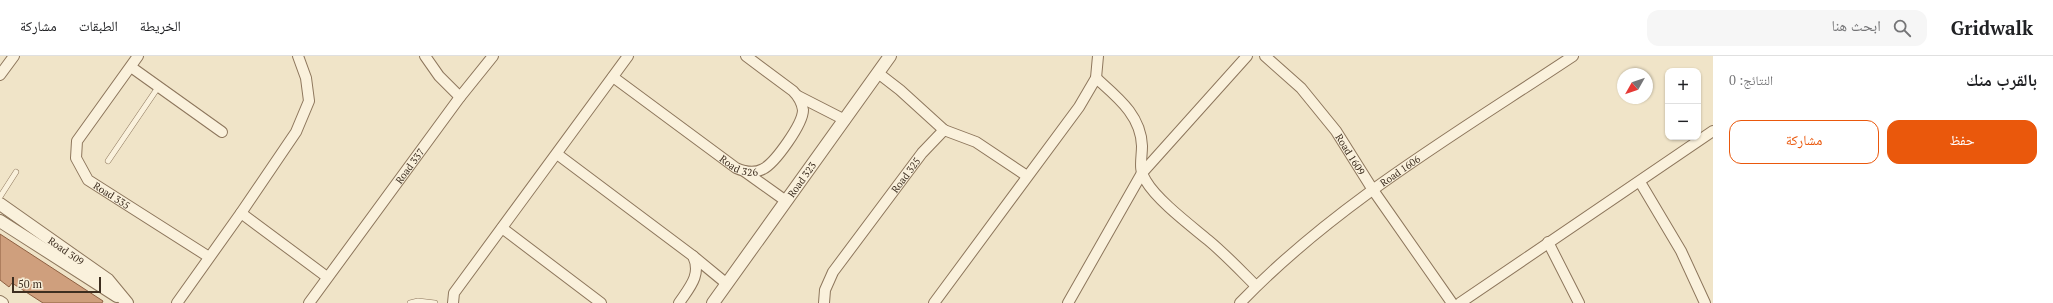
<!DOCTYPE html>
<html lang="ar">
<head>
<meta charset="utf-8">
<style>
	:root { --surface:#fff; --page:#f6f6f6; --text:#202124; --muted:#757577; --line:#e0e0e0; --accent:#ea580c }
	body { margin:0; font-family:"PT Serif","Noto Naskh Arabic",serif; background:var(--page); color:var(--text); direction:rtl }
	.controls { position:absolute; right:12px; top:12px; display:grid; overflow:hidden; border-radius:8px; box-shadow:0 1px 3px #0004 }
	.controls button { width:36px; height:36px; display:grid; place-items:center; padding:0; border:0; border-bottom:1px solid var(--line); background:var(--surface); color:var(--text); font:20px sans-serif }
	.compass { position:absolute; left:1617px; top:12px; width:36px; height:36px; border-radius:50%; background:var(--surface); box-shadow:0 1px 3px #0004; rotate:230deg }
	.scale { position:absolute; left:12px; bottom:10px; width:89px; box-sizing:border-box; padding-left:4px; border:2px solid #3d2e20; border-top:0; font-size:11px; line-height:14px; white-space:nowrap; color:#3d2e20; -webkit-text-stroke:3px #f7eed8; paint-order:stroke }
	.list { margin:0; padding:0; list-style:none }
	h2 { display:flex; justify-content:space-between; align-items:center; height:52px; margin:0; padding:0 16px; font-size:17px }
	h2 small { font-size:13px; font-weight:400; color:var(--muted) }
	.actions { display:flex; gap:8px; padding:12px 16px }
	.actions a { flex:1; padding:9px 0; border:1px solid var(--accent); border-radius:12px; text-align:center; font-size:14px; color:var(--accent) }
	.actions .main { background:var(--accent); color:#fff }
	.icon { flex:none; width:22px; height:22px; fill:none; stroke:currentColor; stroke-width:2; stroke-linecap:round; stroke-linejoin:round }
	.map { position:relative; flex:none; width:1713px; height:247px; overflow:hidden; direction:ltr }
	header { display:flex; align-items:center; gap:24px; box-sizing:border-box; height:56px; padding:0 20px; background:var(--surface); border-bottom:1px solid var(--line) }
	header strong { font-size:19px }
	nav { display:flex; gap:22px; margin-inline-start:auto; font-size:14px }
	.search { width:280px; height:36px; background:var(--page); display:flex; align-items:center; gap:10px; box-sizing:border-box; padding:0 14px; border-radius:12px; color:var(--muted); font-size:15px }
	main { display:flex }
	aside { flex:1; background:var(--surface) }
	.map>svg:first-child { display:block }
	.building { fill:#cf9f7d; stroke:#8d5f41 }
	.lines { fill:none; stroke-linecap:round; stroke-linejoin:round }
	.service-casing { stroke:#8d765c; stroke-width:6 }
	.minor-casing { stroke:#8d765c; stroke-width:12 }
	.tertiary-casing { stroke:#8d765c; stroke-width:14 }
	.service { stroke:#faf1dc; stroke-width:5 }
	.minor { stroke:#faf1dc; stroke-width:10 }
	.tertiary { stroke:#faf1dc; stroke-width:12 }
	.labels { text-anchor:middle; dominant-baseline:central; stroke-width:4; stroke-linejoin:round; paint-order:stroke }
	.street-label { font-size:10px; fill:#3d2e20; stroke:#f7eed8 }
</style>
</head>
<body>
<header>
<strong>Gridwalk</strong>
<div class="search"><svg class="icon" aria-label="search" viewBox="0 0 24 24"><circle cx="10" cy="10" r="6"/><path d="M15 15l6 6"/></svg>ابحث هنا</div>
<nav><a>الخريطة</a><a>الطبقات</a><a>مشاركة</a></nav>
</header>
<main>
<aside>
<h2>بالقرب منك<small>النتائج: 0</small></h2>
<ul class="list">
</ul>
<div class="actions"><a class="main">حفظ</a><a>مشاركة</a></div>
</aside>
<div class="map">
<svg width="1713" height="247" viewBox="0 0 1713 247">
	<rect width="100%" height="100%" fill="#f0e4c8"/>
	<polygon class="building" points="0,178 103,245 102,247 43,247 12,227 9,231 0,224"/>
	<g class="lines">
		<g class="service-casing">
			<g id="service">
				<polyline points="108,105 159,30"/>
				<polyline points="0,141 16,116"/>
				<polyline points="410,247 418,245 435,247"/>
			</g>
		</g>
		<g class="minor-casing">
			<g id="minor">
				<path id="s1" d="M138,0L77,85L76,102L88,124L209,201"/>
				<polyline points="425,0 439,20 460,41"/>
				<path id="s2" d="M1265,0L1301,32L1336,75L1373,134L1452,247"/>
				<polyline points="131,11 222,76"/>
				<polyline points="878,17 900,34 944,74"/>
				<polyline points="0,19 14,0"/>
				<path id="s3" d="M613,21L736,112C745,116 754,118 763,113C775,107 803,68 803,54C802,47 799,41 793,35L746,0"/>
				<path d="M1096,22C1117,41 1141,59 1142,90C1142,103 1138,114 1146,125C1157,144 1190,169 1208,184C1225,198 1240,214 1256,230"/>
				<polyline points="798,40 845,64"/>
				<path d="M557,98L693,200C702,219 689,232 679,247"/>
				<polyline points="744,115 786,145"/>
				<polyline points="1640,126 1681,195 1705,247"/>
				<polyline points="241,157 327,221"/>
				<polyline points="502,172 601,247"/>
				<polyline points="1548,186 1579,247"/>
				<polyline points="693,200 727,228"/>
				<polyline points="0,245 3,247"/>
				<polyline points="177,247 241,157 296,76 309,45 306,22 298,0"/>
				<path id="s4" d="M309,247L460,41L493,0"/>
				<polyline points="453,247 454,237 628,0"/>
				<path id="s5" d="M824,247L825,234L833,216L922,97L944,74L976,86L1027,120"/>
				<polyline points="934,247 1079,51 1096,22 1098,0"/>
				<polyline points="1068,247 1142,117 1247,0"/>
				<path id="s6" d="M1240,247C1335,148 1459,76 1573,0"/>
				<polyline points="1460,247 1713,75"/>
			</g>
		</g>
		<g class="tertiary-casing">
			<g id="tertiary">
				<path id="s7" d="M0,148L108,224L127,247"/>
				<polyline points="0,165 117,240"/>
				<path id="s8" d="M713,247L890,0"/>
			</g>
		</g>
		<use href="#service" class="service"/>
		<use href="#minor" class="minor"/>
		<use href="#tertiary" class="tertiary"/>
	</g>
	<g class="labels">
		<g class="street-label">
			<text stroke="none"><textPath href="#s2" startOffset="131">Road 1609</textPath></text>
			<text stroke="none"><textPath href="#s3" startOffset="155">Road 326</textPath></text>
			<text stroke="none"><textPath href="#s4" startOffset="170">Road 337</textPath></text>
			<text stroke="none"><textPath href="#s6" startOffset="208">Road 1606</textPath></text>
			<text stroke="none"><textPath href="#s5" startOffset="154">Road 325</textPath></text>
			<text stroke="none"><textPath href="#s8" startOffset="152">Road 323</textPath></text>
			<text stroke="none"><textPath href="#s1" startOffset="175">Road 335</textPath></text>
			<text stroke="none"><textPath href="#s7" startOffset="81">Road 309</textPath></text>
		</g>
	</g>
</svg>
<div class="controls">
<button>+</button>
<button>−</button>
</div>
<svg class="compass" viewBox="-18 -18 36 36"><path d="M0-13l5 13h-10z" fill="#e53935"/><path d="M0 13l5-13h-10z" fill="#757577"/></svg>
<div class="scale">50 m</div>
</div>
</main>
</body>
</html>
